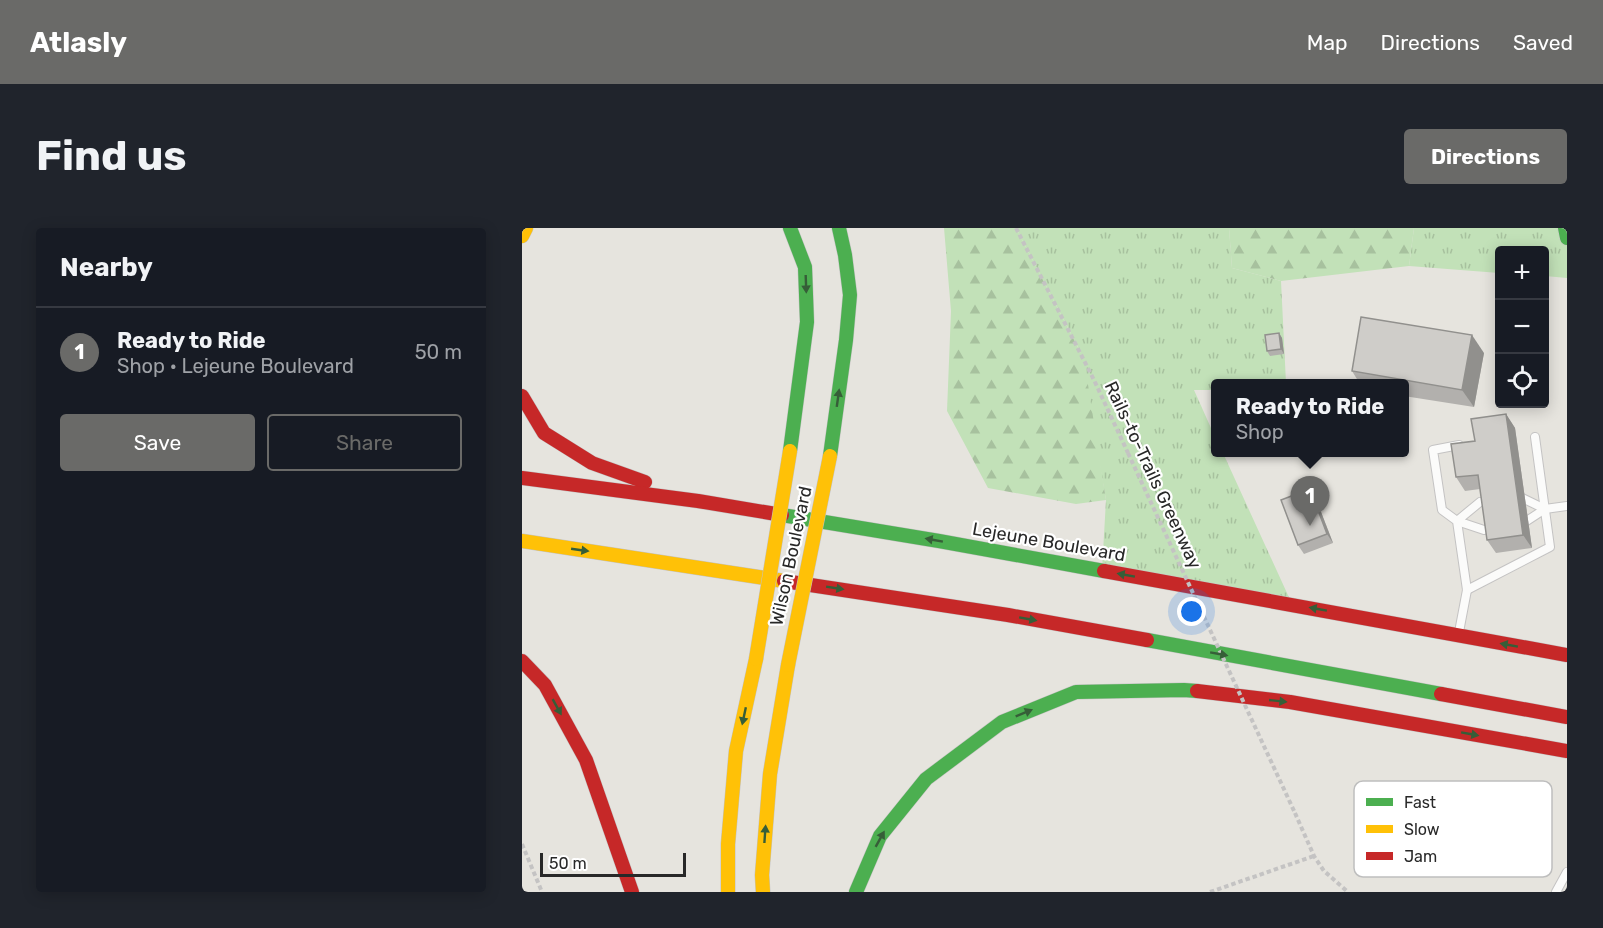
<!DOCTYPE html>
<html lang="en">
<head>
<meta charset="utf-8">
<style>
	:root { --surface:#171b24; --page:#20242c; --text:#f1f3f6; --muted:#9ea1a6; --line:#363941; --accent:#6a6a68 }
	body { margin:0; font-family:Rubik,sans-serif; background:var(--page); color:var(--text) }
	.controls { position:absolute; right:18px; top:18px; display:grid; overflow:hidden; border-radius:6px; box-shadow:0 3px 15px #0003 }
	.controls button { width:54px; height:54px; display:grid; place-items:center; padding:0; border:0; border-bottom:2px solid var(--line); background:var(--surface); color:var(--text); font:30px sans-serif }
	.scale { position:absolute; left:18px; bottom:15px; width:146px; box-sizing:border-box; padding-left:6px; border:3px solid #282828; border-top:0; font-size:16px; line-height:21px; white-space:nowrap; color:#282828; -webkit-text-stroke:4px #fff; paint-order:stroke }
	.you { position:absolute; left:670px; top:384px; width:21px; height:21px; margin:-15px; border:4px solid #fff; border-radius:50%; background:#1a73e8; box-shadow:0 0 0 9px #1a73e833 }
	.badge { display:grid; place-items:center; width:39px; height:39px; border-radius:50%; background:var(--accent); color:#fff; font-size:20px; font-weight:700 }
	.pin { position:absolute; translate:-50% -50px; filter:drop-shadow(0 2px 3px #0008) }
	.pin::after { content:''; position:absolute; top:32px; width:21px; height:18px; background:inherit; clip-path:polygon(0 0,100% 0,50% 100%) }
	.popup { position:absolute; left:689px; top:151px; width:198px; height:78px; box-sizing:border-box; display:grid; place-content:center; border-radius:6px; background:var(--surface); filter:drop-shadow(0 2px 4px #0005); font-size:20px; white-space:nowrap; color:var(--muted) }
	.popup b { font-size:22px; color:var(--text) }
	.popup::after { content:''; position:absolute; left:50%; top:100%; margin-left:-12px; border:12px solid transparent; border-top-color:var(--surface) }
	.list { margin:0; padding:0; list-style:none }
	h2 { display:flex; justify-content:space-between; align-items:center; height:78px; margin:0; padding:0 24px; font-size:26px }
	h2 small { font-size:20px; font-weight:400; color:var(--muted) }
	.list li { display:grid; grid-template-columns:39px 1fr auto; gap:18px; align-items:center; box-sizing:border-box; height:90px; padding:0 24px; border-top:2px solid var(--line) }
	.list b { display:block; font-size:22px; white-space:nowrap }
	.list p { margin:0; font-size:20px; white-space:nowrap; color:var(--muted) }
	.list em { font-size:20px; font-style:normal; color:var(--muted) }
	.actions { display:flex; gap:12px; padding:18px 24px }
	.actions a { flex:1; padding:14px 0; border:2px solid var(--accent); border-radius:6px; text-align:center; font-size:21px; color:var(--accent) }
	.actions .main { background:var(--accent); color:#fff }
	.icon { flex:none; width:33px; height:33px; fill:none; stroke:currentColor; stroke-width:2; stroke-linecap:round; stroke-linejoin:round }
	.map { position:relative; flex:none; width:1045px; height:664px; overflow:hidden; border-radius:6px }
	header { display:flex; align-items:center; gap:36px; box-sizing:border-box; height:84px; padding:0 30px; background:var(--accent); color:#fff }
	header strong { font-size:28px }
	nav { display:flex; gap:33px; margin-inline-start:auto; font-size:21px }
	.intro { display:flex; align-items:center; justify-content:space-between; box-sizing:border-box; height:144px; padding:0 36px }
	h1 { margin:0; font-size:42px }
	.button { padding:15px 27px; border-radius:6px; background:var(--accent); color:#fff; font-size:21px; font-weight:700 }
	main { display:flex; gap:36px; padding:0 36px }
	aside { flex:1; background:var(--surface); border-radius:6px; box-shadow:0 3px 15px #0003 }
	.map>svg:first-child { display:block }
	.grass { fill:url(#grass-tufts) }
	.forest { fill:url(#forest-firs) }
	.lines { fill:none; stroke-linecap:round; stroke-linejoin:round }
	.lane-casing { stroke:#c4c3c3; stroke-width:10 }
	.fast-casing { stroke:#c4c3c3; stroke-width:15 }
	.slow-casing { stroke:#c4c3c3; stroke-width:15 }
	.jam-casing { stroke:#c4c3c3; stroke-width:15 }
	.path { stroke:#c4c3c3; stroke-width:4; stroke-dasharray:4.5 3; stroke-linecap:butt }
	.lane { stroke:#fbfbfa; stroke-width:8 }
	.fast { stroke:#4caf50; stroke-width:14 }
	.slow { stroke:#ffc107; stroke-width:14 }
	.jam { stroke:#c62828; stroke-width:14 }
	.slow-bridge-casing { stroke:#c4c3c3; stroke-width:15; stroke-linecap:butt }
	.path-bridge { stroke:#c4c3c3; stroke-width:4; stroke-dasharray:4.5 3; stroke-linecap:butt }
	.slow-bridge { stroke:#ffc107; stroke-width:14 }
	.wall { fill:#b2b0ad }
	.shaded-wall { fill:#91908d }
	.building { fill:#cfcdc9; stroke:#91908d; stroke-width:1.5 }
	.oneway { fill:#365e38 }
	.labels { text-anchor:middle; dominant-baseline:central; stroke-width:4.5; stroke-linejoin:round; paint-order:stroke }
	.street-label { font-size:18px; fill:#282828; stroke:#fff }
	.key { fill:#fff; stroke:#bebebe; stroke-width:1.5 }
	.key-label { font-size:16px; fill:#282828 }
</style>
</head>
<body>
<header>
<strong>Atlasly</strong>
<nav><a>Map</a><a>Directions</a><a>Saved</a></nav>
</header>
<div class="intro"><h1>Find us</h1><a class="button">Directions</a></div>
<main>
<aside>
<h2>Nearby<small></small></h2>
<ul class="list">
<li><span class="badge">1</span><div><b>Ready to Ride</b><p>Shop · Lejeune Boulevard</p></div><em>50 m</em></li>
</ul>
<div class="actions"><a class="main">Save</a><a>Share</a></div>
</aside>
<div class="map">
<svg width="1045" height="664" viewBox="0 0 1045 664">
	<defs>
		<pattern id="grass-tufts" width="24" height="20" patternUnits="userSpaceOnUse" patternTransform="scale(1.5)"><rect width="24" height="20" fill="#c2e1b8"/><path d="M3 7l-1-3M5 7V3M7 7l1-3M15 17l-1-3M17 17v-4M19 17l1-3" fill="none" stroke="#a7c19e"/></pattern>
		<pattern id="forest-firs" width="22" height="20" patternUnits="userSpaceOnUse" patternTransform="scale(1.5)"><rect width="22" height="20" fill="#c2e1b8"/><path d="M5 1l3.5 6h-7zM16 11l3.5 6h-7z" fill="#a7c19e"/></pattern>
	</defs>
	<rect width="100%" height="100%" fill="#e6e4de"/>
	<g class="grass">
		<polygon points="494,0 707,0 710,40 759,53 764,155 694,156 693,162 672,162 693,209 694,224 701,225 770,376 580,342 584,272 558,123"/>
		<polygon points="892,0 1043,0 1045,10 1045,50 1023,48 1023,22 978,22 977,45 887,38"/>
	</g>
	<g class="forest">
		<polygon points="422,0 494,0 562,131 584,272 554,276 466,260 425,183 429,83"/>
		<polygon points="707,0 892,0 887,38 759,53 710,40"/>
	</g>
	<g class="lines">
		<g class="lane-casing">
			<g id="lane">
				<polyline points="996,268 1023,281 1000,296"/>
				<polyline points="958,274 935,293 962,302"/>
				<polyline points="1023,281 1045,278"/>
				<polyline points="945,362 1028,319 1013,209"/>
				<polyline points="937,404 945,362 935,293 920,282 911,222 937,217"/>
				<polyline points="1034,664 1045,644"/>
			</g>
		</g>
		<g class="fast-casing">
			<g id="fast">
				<polyline points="268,0 283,39 285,94 268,223"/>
				<polyline points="1043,0 1045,10"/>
				<polyline points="308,228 324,112 328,67 323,27 317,0"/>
				<polyline points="260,287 417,313 582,343"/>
				<polyline points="625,412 919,466"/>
				<polyline points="334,664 358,608 404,551 480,494 554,464 662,462 675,463"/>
			</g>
		</g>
		<g class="slow-casing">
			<g id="slow">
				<polyline points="0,8 4,0"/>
				<polyline points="0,313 262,353"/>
				<polyline points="206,664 206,616 214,523 234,431"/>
				<polyline points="241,664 240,647 248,546 266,437"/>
			</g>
		</g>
		<g class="jam-casing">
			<g id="jam">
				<polyline points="0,168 22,205 70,235 123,254"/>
				<polyline points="0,250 176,273 260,287"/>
				<polyline points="582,343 1045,427"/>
				<polyline points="262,353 486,387 625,412"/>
				<polyline points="0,433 23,457 64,532 110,664"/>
				<polyline points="675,463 768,474 1045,523"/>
				<polyline points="919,466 1045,489"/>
			</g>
		</g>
		<g class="path">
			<polyline points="494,0 572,152 606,225"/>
			<polyline points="773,585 792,628 802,643 826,664"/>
			<polyline points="0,616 20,664"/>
			<polyline points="688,664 792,628"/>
		</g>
		<use href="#lane" class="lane"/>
		<use href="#fast" class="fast"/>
		<use href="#slow" class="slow"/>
		<use href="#jam" class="jam"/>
		<g class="slow-bridge-casing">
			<g id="slow-bridge">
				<polyline points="234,431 268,223"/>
				<polyline points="266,437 308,228"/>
			</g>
		</g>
		<polyline class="path-bridge" points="606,225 773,585"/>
		<use href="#slow-bridge" class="slow-bridge"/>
	</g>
	<g class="wall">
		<polygon points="757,105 760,110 762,126 748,128 745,123"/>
		<polygon points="962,125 952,179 882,168 882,156 838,156 830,143"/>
		<polygon points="984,186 993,200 1010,320 974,325 965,312 958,261 943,263 934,249 953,213"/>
		<polygon points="794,271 811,315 782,326 776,317"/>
	</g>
	<g class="shaded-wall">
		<polygon points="757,105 760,110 762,126 759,121"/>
		<polygon points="950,107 962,125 952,179 940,162"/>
		<polygon points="984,186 993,200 1010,320 1001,307"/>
		<polygon points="788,261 794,271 811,315 805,306"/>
	</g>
	<g class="building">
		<polygon points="839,89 950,107 940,162 830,143"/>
		<polygon points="757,105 759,121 745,123 743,107"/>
		<polygon points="984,186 1001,307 965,312 956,247 934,249 929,216 953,213 949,191"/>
		<polygon points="788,261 805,306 776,317 759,272"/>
	</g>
	<defs><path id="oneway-solid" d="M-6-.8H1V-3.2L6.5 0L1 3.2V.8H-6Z" transform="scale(1.5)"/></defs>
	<g class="oneway">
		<use href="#oneway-solid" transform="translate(284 56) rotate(88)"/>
		<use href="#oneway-solid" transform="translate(316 170) rotate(-82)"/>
		<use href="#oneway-solid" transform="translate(412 312) rotate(-170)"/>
		<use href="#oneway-solid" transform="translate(58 322) rotate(8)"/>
		<use href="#oneway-solid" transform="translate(604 347) rotate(-170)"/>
		<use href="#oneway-solid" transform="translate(313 360) rotate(9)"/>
		<use href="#oneway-solid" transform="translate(796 381) rotate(-170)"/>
		<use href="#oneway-solid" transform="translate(506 391) rotate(10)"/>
		<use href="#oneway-solid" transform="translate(987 417) rotate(-170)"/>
		<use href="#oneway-solid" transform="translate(697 426) rotate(10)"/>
		<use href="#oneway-solid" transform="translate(756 473) rotate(6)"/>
		<use href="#oneway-solid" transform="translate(35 479) rotate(61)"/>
		<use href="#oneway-solid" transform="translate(502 485) rotate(-22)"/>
		<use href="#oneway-solid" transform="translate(222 488) rotate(102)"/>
		<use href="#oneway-solid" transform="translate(948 506) rotate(10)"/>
		<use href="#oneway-solid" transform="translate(243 606) rotate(-86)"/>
		<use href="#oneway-solid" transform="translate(358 611) rotate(-61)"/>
	</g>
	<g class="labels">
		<g class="street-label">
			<text transform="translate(631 247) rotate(65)">Rails-to-Trails Greenway</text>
			<text transform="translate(527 314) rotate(10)">Lejeune Boulevard</text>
			<text transform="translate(269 328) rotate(-78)">Wilson Boulevard</text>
		</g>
	</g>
	<rect x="832" y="553" width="198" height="96" rx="9" class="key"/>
	<rect x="844" y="570" width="27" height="8" fill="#4caf50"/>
	<rect x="844" y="597" width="27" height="8" fill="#ffc107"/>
	<rect x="844" y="624" width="27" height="8" fill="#c62828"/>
	<g class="key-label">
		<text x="882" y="580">Fast</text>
		<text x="882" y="607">Slow</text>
		<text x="882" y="634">Jam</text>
	</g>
</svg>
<div class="controls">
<button>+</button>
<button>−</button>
<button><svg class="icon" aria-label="locate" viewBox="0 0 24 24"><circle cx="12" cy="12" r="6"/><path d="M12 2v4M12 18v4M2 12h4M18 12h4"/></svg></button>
</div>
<div class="scale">50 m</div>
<div class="you"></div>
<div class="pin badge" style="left:788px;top:298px">1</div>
<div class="popup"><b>Ready to Ride</b>Shop</div>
</div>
</main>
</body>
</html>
